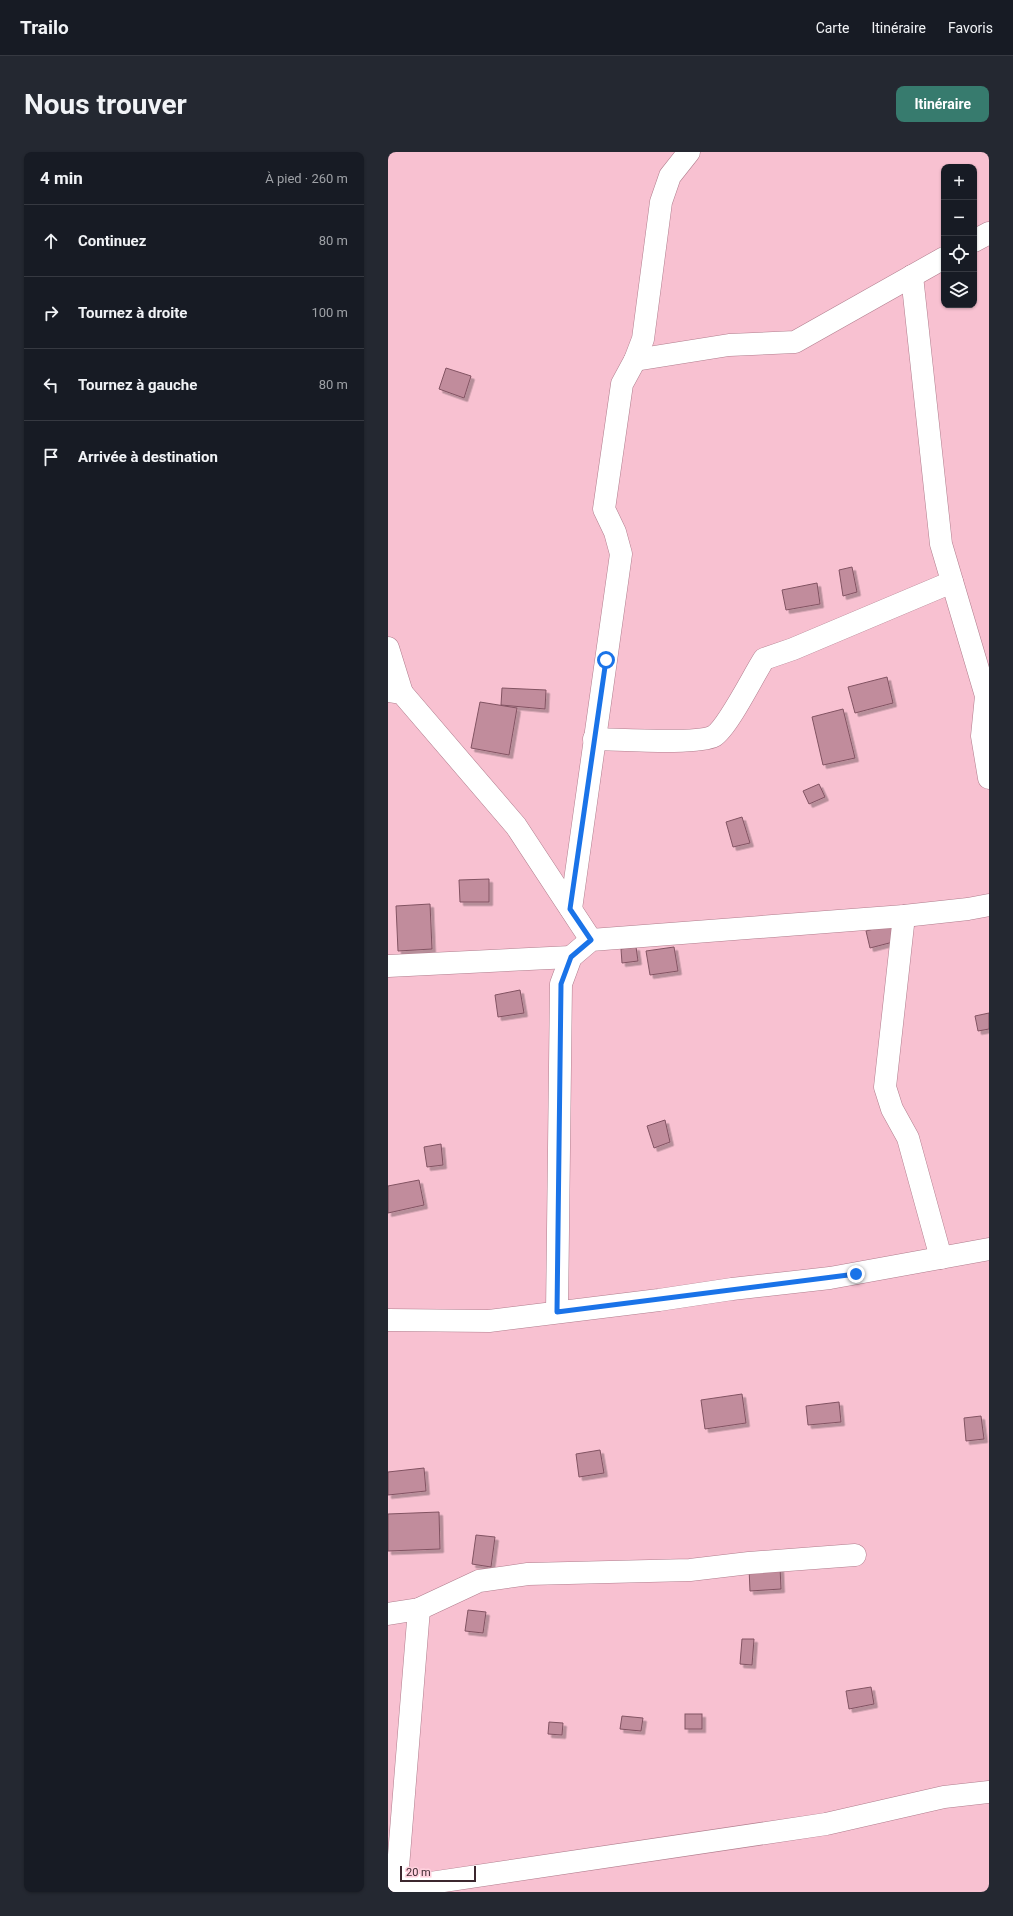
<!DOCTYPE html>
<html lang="fr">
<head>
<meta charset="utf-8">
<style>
	:root { --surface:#171b24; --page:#242831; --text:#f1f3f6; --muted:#9ea1a6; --line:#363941; --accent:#377b6e }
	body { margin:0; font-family:Roboto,sans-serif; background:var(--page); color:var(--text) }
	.controls { position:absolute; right:12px; top:12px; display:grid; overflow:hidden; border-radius:8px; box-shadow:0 1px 3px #0004 }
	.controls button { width:36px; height:36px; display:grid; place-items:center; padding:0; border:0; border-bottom:1px solid var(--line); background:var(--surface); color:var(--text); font:20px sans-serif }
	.scale { position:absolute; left:12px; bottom:10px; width:76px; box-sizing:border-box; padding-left:4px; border:2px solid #3c272e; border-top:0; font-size:11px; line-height:14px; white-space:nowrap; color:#3c272e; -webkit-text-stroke:3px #ffd1de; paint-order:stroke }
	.stop { position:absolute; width:12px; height:12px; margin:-9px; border:3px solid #1a73e8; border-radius:50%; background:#fff }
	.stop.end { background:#1a73e8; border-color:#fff; box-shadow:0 1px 4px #0008 }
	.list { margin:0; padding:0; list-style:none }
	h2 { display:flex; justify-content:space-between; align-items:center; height:52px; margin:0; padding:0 16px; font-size:17px }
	h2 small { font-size:13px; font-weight:400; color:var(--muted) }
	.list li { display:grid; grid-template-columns:26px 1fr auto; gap:12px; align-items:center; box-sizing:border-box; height:72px; padding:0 16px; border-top:1px solid var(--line) }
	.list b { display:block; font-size:15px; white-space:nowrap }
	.list em { font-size:13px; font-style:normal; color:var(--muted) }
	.icon { flex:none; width:22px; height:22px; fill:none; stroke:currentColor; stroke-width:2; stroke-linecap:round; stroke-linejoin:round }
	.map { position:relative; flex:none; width:601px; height:1740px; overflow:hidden; border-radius:8px }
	header { display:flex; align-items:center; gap:24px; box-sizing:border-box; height:56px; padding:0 20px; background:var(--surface); border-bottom:1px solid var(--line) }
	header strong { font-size:19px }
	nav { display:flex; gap:22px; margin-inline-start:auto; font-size:14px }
	.intro { display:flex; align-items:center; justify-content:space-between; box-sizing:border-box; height:96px; padding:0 24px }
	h1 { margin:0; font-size:28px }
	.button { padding:10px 18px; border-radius:8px; background:var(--accent); color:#fff; font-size:14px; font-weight:700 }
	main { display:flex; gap:24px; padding:0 24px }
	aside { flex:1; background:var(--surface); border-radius:8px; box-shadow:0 1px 3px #0004 }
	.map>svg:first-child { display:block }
	.building { fill:#c18c9c; stroke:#825362; filter:url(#shadow) }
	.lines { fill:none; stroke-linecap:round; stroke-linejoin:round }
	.minor-casing { stroke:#b07d8d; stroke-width:23 }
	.minor { stroke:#fff; stroke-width:22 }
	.route { stroke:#1a73e8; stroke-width:5 }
</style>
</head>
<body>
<header>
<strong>Trailo</strong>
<nav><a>Carte</a><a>Itinéraire</a><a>Favoris</a></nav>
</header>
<div class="intro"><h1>Nous trouver</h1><a class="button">Itinéraire</a></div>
<main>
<aside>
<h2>4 min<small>À pied · 260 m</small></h2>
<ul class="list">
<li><svg class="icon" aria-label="ahead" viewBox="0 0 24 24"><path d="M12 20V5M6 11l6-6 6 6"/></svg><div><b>Continuez</b></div><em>80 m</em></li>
<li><svg class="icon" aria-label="right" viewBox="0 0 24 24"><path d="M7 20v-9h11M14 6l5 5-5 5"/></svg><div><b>Tournez à droite</b></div><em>100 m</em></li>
<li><svg class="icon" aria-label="left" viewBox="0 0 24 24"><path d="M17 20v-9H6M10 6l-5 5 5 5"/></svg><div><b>Tournez à gauche</b></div><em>80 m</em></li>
<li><svg class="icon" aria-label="arrive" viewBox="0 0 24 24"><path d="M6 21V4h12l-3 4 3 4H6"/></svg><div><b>Arrivée à destination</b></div></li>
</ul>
</aside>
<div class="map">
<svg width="601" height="1740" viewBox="0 0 601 1740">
	<defs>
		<filter id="shadow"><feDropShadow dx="3.5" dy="3.5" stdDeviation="0" flood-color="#0004"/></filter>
	</defs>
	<rect width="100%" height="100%" fill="#f8c1d1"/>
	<g class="building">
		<polygon points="58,216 83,224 76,246 51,237"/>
		<polygon points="464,415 469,440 455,444 451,418"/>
		<polygon points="429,431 432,452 398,458 394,438"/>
		<polygon points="499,525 505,551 467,561 460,535"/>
		<polygon points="114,536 158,538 157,557 113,553"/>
		<polygon points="92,550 129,556 121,603 83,596"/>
		<polygon points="455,557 467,606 435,613 424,565"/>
		<polygon points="431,632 437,645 421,652 415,639"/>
		<polygon points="354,665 362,691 345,695 338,670"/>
		<polygon points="101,727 101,750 72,750 71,728"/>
		<polygon points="42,752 44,797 10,799 8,754"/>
		<polygon points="505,772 509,789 482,796 478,779"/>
		<polygon points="248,795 250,809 234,811 233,797"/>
		<polygon points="286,795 290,819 262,823 258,799"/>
		<polygon points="132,838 136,861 110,865 107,843"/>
		<polygon points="601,861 601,877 590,879 587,864"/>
		<polygon points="277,968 282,990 266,996 259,974"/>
		<polygon points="53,992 55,1013 39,1015 36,995"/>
		<polygon points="31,1028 36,1053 0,1061 0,1034"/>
		<polygon points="354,1242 358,1271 317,1277 313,1248"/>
		<polygon points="451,1250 453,1270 420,1273 418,1254"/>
		<polygon points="593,1264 596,1287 578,1289 576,1266"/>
		<polygon points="212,1298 216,1321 191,1325 188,1302"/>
		<polygon points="36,1316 38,1339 0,1343 0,1320"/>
		<polygon points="51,1360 52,1397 0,1399 0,1362"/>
		<polygon points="88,1383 107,1385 103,1415 84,1412"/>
		<polygon points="392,1415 393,1437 362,1439 361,1416"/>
		<polygon points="80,1458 98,1460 95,1481 77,1479"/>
		<polygon points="354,1487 366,1487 364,1513 352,1512"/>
		<polygon points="483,1535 486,1552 461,1557 458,1539"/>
		<rect x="297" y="1562" width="17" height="15"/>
		<polygon points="234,1564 255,1566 253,1579 232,1577"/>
		<polygon points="161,1570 175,1571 174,1583 160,1582"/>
	</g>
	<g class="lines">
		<g class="minor-casing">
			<g id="minor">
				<polyline points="586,89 601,81"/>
				<polyline points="524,124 553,392 598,544 594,584 601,626"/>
				<polyline points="247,208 341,193 407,190 556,106"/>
				<polyline points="0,496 14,541"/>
				<polyline points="0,539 14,541 128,674 203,788"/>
				<path d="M206,587C229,587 310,593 326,584C340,575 365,524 376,507L405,497L564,430"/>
				<polyline points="183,757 233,402 227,380 216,357 234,232 247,208 255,187 273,50 282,24 301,0"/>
				<polyline points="516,764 497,935 504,957 520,986 553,1106"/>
				<polyline points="0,814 183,805"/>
				<polyline points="169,1160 173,832 183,805 203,788 516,764 580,757 601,753"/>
				<polyline points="0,1168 101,1169 271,1148 344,1137 442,1126 601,1097"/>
				<polyline points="0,1462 31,1457 91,1429 140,1422 302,1418 361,1411 467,1403"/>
				<polyline points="0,1736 9,1736 438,1672 556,1645 601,1640"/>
				<polyline points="8,1740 31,1457"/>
			</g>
		</g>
		<use href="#minor" class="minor"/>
	</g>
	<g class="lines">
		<polyline class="route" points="218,508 182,757 203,788 183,805 173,832 169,1160 468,1122"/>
	</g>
</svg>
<div class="controls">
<button>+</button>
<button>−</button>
<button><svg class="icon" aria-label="locate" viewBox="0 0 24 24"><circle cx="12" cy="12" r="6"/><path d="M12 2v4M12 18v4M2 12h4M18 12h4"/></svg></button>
<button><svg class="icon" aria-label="layers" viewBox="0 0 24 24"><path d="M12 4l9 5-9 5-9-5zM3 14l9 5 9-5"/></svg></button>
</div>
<div class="scale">20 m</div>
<div class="stop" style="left:218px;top:508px"></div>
<div class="stop end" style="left:468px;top:1122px"></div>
</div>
</main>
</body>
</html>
